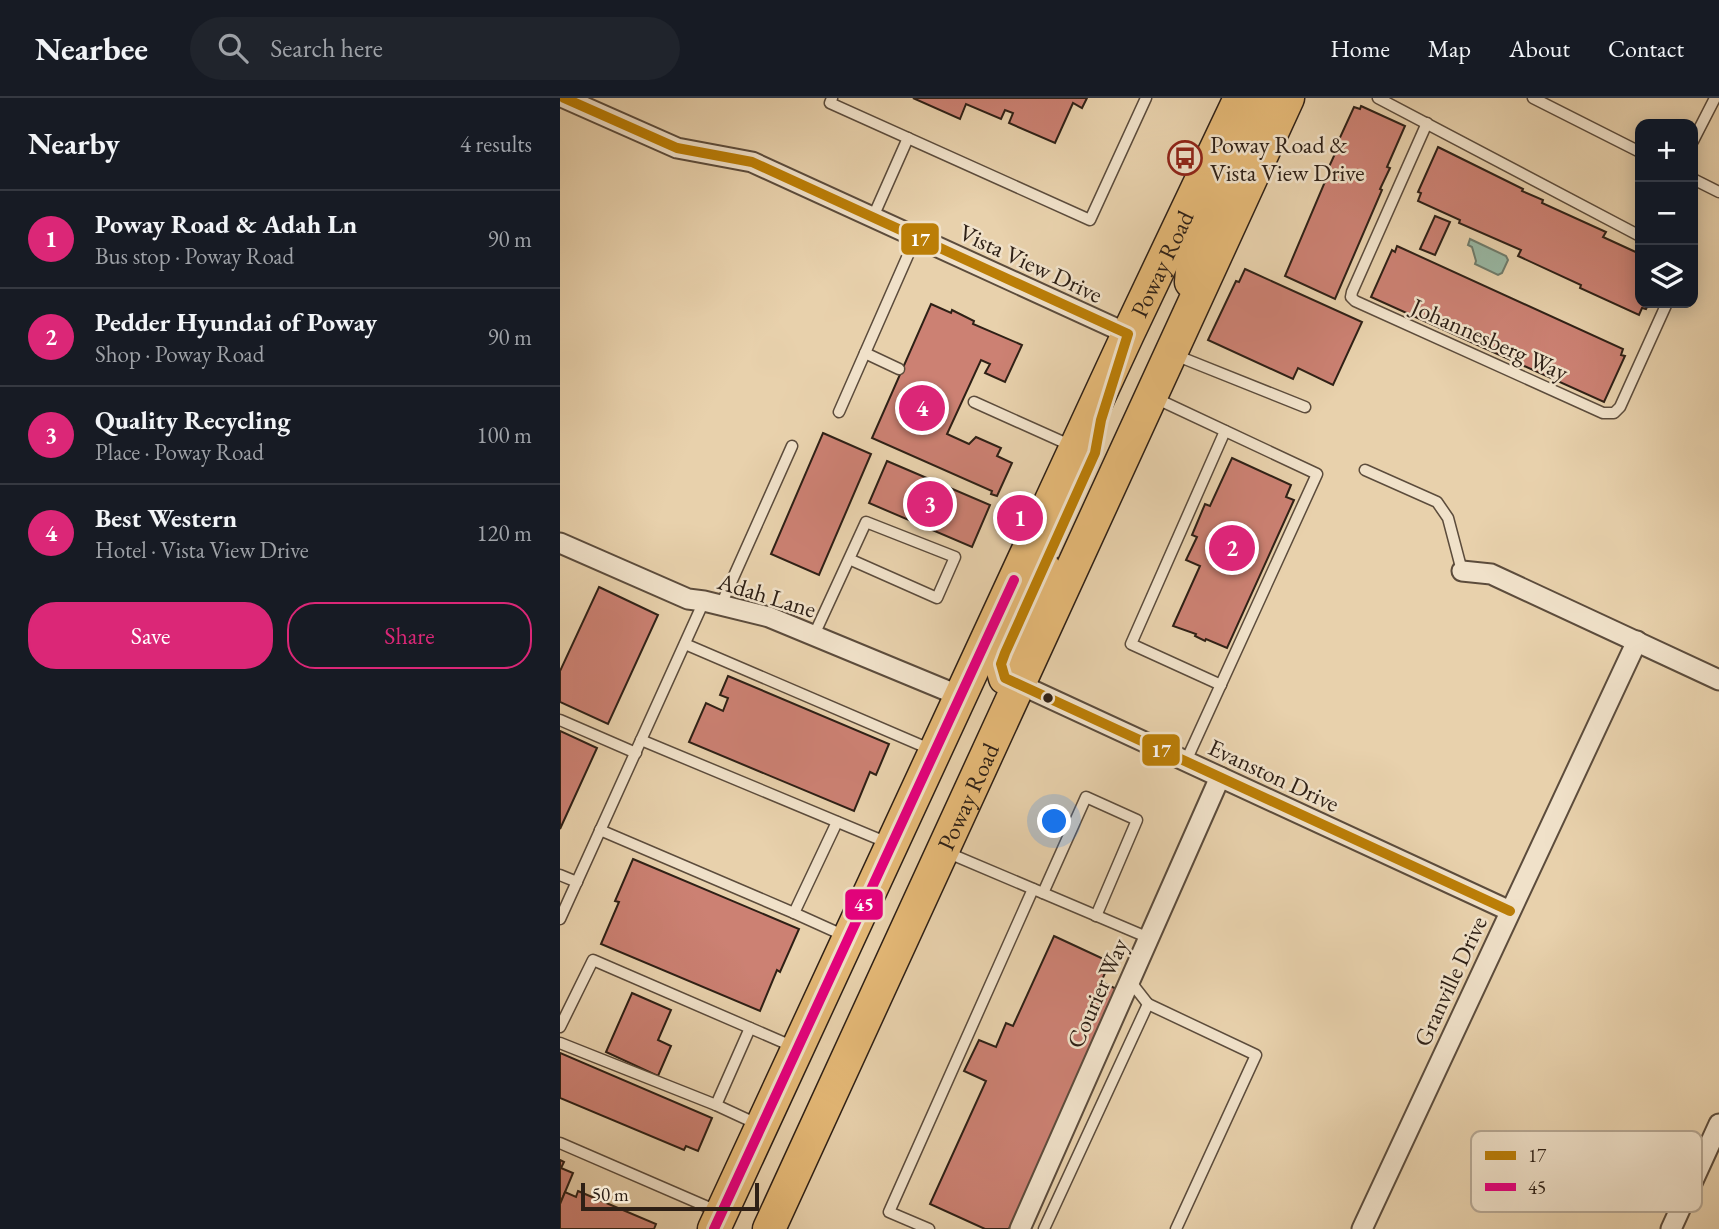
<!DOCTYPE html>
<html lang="en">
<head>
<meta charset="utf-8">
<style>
	:root { --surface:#171b24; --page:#20242c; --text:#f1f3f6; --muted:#9ea1a6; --line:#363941; --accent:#db2777 }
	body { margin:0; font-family:"EB Garamond",serif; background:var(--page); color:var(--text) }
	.controls { position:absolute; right:21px; top:21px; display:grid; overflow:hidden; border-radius:14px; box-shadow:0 4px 18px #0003 }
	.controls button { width:63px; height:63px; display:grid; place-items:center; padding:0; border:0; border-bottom:2px solid var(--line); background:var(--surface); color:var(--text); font:35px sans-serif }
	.scale { position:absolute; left:21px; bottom:18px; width:178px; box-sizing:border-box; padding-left:7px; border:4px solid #2e2016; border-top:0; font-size:19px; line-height:24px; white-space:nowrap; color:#2e2016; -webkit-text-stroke:5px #f0e1c9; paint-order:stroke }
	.you { position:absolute; left:495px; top:724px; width:24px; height:24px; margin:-18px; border:5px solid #fff; border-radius:50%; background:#1a73e8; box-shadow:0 0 0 10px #1a73e833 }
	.badge { display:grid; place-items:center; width:46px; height:46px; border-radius:50%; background:var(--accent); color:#fff; font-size:23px; font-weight:700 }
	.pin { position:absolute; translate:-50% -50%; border:4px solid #fff; box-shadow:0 2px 7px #0006 }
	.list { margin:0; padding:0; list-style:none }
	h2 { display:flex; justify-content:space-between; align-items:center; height:91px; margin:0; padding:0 28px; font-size:30px }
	h2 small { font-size:23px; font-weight:400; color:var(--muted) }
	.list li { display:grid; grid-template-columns:46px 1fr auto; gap:21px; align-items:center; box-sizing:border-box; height:98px; padding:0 28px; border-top:2px solid var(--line) }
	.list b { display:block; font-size:26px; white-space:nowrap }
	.list p { margin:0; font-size:23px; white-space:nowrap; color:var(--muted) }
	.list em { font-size:23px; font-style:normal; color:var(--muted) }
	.actions { display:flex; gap:14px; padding:21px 28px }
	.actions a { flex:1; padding:16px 0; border:2px solid var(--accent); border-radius:28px; text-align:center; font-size:24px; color:var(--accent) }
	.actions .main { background:var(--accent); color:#fff }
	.icon { flex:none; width:38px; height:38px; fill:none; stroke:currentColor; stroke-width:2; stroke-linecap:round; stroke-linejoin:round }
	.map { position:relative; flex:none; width:1159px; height:1131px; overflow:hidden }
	header { display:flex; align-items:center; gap:42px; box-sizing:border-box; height:98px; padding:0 35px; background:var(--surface); border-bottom:2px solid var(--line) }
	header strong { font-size:33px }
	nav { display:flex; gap:38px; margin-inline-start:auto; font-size:24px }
	.search { width:490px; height:63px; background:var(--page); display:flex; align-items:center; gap:18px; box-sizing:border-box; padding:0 24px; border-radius:38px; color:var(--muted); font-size:26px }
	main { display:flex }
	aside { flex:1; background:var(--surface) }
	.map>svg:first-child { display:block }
	.water { fill:#98b8a4; stroke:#6e7b6b; stroke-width:2 }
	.building { fill:#cc8173; stroke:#2e2016; stroke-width:2 }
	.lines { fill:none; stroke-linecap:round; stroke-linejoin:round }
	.lane-casing { stroke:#5c4c3c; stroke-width:13 }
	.street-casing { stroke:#5c4c3c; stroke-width:23 }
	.primary-casing { stroke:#2e2016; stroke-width:35 }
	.lane { stroke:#f0e1c9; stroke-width:10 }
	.street { stroke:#f0e1c9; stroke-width:19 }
	.primary { stroke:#e4b876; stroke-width:32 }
	.bus-1-casing { stroke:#f0e1c9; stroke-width:16 }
	.bus-2-casing { stroke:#f0e1c9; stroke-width:16 }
	.bus-1 { stroke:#bb7e07; stroke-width:10 }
	.bus-2 { stroke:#e5007d; stroke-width:10 }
	.bus-dot { fill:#2e2016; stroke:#f0e1c9; stroke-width:2.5 }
	.labels { text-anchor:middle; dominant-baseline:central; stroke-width:5; stroke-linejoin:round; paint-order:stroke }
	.poi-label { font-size:24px; fill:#2e2016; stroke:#f0e1c9; text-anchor:start }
	.street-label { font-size:24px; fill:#2e2016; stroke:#f0e1c9 }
	.key { fill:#f0e1c9; stroke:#b6a793; stroke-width:2 }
	.key-label { font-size:19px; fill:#2e2016 }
	.line-badge { stroke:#f0e1c9; stroke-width:2.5 }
	.badge-label { font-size:19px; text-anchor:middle; font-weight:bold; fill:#fff }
</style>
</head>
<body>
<header>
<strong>Nearbee</strong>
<div class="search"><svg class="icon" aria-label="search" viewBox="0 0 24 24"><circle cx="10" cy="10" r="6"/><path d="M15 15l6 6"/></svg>Search here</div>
<nav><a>Home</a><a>Map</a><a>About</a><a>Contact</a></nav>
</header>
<main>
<aside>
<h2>Nearby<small>4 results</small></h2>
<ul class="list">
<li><span class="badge">1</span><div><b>Poway Road &amp; Adah Ln</b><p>Bus stop · Poway Road</p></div><em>90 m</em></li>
<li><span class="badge">2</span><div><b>Pedder Hyundai of Poway</b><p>Shop · Poway Road</p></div><em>90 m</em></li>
<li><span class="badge">3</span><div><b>Quality Recycling</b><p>Place · Poway Road</p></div><em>100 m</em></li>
<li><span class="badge">4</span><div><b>Best Western</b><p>Hotel · Vista View Drive</p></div><em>120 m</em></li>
</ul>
<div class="actions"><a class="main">Save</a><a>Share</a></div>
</aside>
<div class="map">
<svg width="1159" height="1131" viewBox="0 0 1159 1131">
	<rect width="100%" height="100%" fill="#e8d1ac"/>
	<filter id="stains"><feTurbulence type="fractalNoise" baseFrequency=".00286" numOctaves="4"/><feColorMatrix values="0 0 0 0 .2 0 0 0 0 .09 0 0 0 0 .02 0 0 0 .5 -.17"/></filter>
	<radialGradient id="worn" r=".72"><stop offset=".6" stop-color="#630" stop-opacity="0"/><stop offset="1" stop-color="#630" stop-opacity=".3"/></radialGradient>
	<polygon class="water" points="910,141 946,158 948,162 942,175 938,177 915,166 916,163 912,149 908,147"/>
	<g class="building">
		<polygon points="353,0 527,0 522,10 513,5 495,45 449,25 453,15 445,12 441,21 406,6 400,21"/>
		<polygon points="801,8 845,28 827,69 830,70 820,91 822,92 775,201 725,178 770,72 768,71 779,47 777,46 794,9 800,11"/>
		<polygon points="878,49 963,91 962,93 983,102 982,105 1046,134 1043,139 1080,156 1080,205 1089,205 1086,211 1082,210 1079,217 1020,190 1021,187 958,158 961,152 899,125 900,122 858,103 861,95 858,94"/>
		<polygon points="875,118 890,124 875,157 860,151"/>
		<polygon points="837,148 1063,251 1061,257 1065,258 1044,304 811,199 832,152 835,154"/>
		<polygon points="685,171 802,224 773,287 738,270 733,281 648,242 676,183 679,184"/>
		<polygon points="371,206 391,215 392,212 414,223 413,226 462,247 445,284 425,275 430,266 421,262 387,336 409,346 416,339 441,350 437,358 452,365 437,398 431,396 432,393 312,340"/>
		<polygon points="263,335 311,356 259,477 211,456"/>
		<polygon points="672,360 731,387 726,399 734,402 667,550 646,541 645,543 635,538 636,536 613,528 640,468 626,462 637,439 632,437 645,406 650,408"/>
		<polygon points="327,363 430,407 412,449 309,405"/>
		<polygon points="39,489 98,517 48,626 0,604 0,573"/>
		<polygon points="168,578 329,646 316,677 310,674 294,713 129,644 146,605 163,613 168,600 160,597"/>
		<polygon points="0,633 37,650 0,731"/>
		<polygon points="73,761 239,831 220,874 217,872 200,913 41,846 59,804 55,803"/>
		<polygon points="494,838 550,864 541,884 559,892 449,1131 425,1131 370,1106 426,983 404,973 419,942 436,949 446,925 453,928"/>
		<polygon points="72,895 111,912 98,942 111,948 98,978 46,954"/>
		<polygon points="0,955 152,1020 138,1053 126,1048 124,1052 0,1000"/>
		<polygon points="0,1062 4,1064 1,1070 13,1075 0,1106"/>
		<polygon points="18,1093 96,1126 94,1131 0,1131 0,1106 5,1094 16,1099"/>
	</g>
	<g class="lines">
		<g class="lane-casing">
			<g id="lane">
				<polyline points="272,0 270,5 530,122 586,0"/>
				<polyline points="818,0 1080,138"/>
				<polyline points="973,0 1080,54"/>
				<polyline points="867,25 792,194 791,199 795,203 1043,315 1054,315 1060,309 1107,205"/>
				<polyline points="1133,43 1155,0"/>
				<polyline points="1133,81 1159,94"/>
				<polyline points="313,119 348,40"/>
				<polyline points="305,255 339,271"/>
				<polyline points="615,257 745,309"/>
				<polyline points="595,300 757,376 626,663"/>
				<polyline points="414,304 512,348"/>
				<polyline points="279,314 356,139"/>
				<polyline points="805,372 877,404 888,420 902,473"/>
				<polyline points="161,507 232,348"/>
				<polyline points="254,537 306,424 395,459 377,500 289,461"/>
				<polyline points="125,546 372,652"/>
				<polyline points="661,587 571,546 665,333"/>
				<polyline points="0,622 76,655"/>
				<polyline points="81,642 328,745"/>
				<polyline points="277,724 234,815 285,838"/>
				<polyline points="40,732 234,815"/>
				<polyline points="386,754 589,840"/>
				<polyline points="0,777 17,784"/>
				<polyline points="483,795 526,699 577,722 536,818"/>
				<polyline points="0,821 144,503"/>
				<polyline points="570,883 588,906"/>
				<polyline points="0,929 33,862 234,949"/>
				<polyline points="0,945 156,1007 190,930"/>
				<polyline points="156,1007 197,1026"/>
				<polyline points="0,1045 157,1113"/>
				<polyline points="369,1131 329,1114 473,791"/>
				<polyline points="484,1131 588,906 696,957 616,1131"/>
			</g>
		</g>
		<g class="street-casing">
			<g id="street">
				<polyline points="4,0 117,50 192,64 568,236"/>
				<polyline points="0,445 128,501 144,503 209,519 400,598"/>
				<polyline points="902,473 931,476 1159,582"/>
				<polyline points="459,586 950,813"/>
				<polyline points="460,1131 660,679"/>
				<polyline points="802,1131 1077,543"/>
				<polyline points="1111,1131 1159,1026"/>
			</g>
		</g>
		<g class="primary-casing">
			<g id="primary">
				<polyline points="631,184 633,162 638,143 704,0"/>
				<polyline points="459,586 445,580 441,566 484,470"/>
				<path id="s1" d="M154,1131L568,236L680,0"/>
				<path id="s2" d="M209,1131L728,0"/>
			</g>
		</g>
		<use href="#lane" class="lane"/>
		<use href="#street" class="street"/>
		<use href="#primary" class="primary"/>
		<g class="bus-1-casing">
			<polyline id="bus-1" points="4,0 117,50 192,64 568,236 541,322 535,355 445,555 441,566 445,580 950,813"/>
		</g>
		<g class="bus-2-casing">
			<polyline id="bus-2" points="154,1131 454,482"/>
		</g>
		<use href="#bus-1" class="bus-1"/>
		<use href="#bus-2" class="bus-2"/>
	</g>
	<defs>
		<g id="bus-ring" transform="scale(1.75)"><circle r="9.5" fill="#f0e1c9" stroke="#8f2418" stroke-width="1.5"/><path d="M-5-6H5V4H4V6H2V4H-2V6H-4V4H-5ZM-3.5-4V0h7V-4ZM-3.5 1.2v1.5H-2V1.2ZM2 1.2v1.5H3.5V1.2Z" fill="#8f2418"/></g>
	</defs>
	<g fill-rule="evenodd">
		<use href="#bus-ring" x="625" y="60"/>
	</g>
	<circle class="bus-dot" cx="488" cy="600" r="6"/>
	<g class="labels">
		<g class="poi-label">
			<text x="650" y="46">Poway Road &amp;<tspan x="650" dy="28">Vista View Drive</tspan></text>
		</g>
		<g class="street-label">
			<text transform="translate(471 165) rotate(25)">Vista View Drive</text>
			<text stroke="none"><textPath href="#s1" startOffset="1064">Poway Road</textPath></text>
			<text transform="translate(930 241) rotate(24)">Johannesberg Way</text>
			<text transform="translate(207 497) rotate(17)">Adah Lane</text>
			<text transform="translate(714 677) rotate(25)">Evanston Drive</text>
			<text stroke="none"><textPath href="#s2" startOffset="476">Poway Road</textPath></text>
			<text transform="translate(890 883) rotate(-65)">Granville Drive</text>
			<text transform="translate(537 895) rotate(-66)">Courier Way</text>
		</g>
	</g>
	<rect x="911" y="1033" width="231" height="81" rx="10" class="key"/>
	<rect x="925" y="1053" width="31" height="9" fill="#bb7e07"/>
	<rect x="925" y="1085" width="31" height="8" fill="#e5007d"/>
	<g class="key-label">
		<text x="968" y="1064">17</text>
		<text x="968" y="1096">45</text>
	</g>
	<g class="line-badge">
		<rect x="340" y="124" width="40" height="34" rx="7" fill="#bb7e07"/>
		<rect x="581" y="635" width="40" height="34" rx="7" fill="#bb7e07"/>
		<rect x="284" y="790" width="40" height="33" rx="7" fill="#e5007d"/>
	</g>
	<g class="badge-label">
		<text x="360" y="148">17</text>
		<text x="601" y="659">17</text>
		<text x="304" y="813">45</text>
	</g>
	<rect width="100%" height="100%" filter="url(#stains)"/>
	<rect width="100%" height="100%" fill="url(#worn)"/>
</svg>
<div class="controls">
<button>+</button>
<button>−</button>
<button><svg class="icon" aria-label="layers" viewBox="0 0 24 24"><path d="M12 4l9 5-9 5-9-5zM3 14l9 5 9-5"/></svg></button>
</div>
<div class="scale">50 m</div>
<div class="you"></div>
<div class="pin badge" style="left:460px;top:420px">1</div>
<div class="pin badge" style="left:672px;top:450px">2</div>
<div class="pin badge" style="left:370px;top:406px">3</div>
<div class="pin badge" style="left:362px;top:310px">4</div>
</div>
</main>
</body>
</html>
